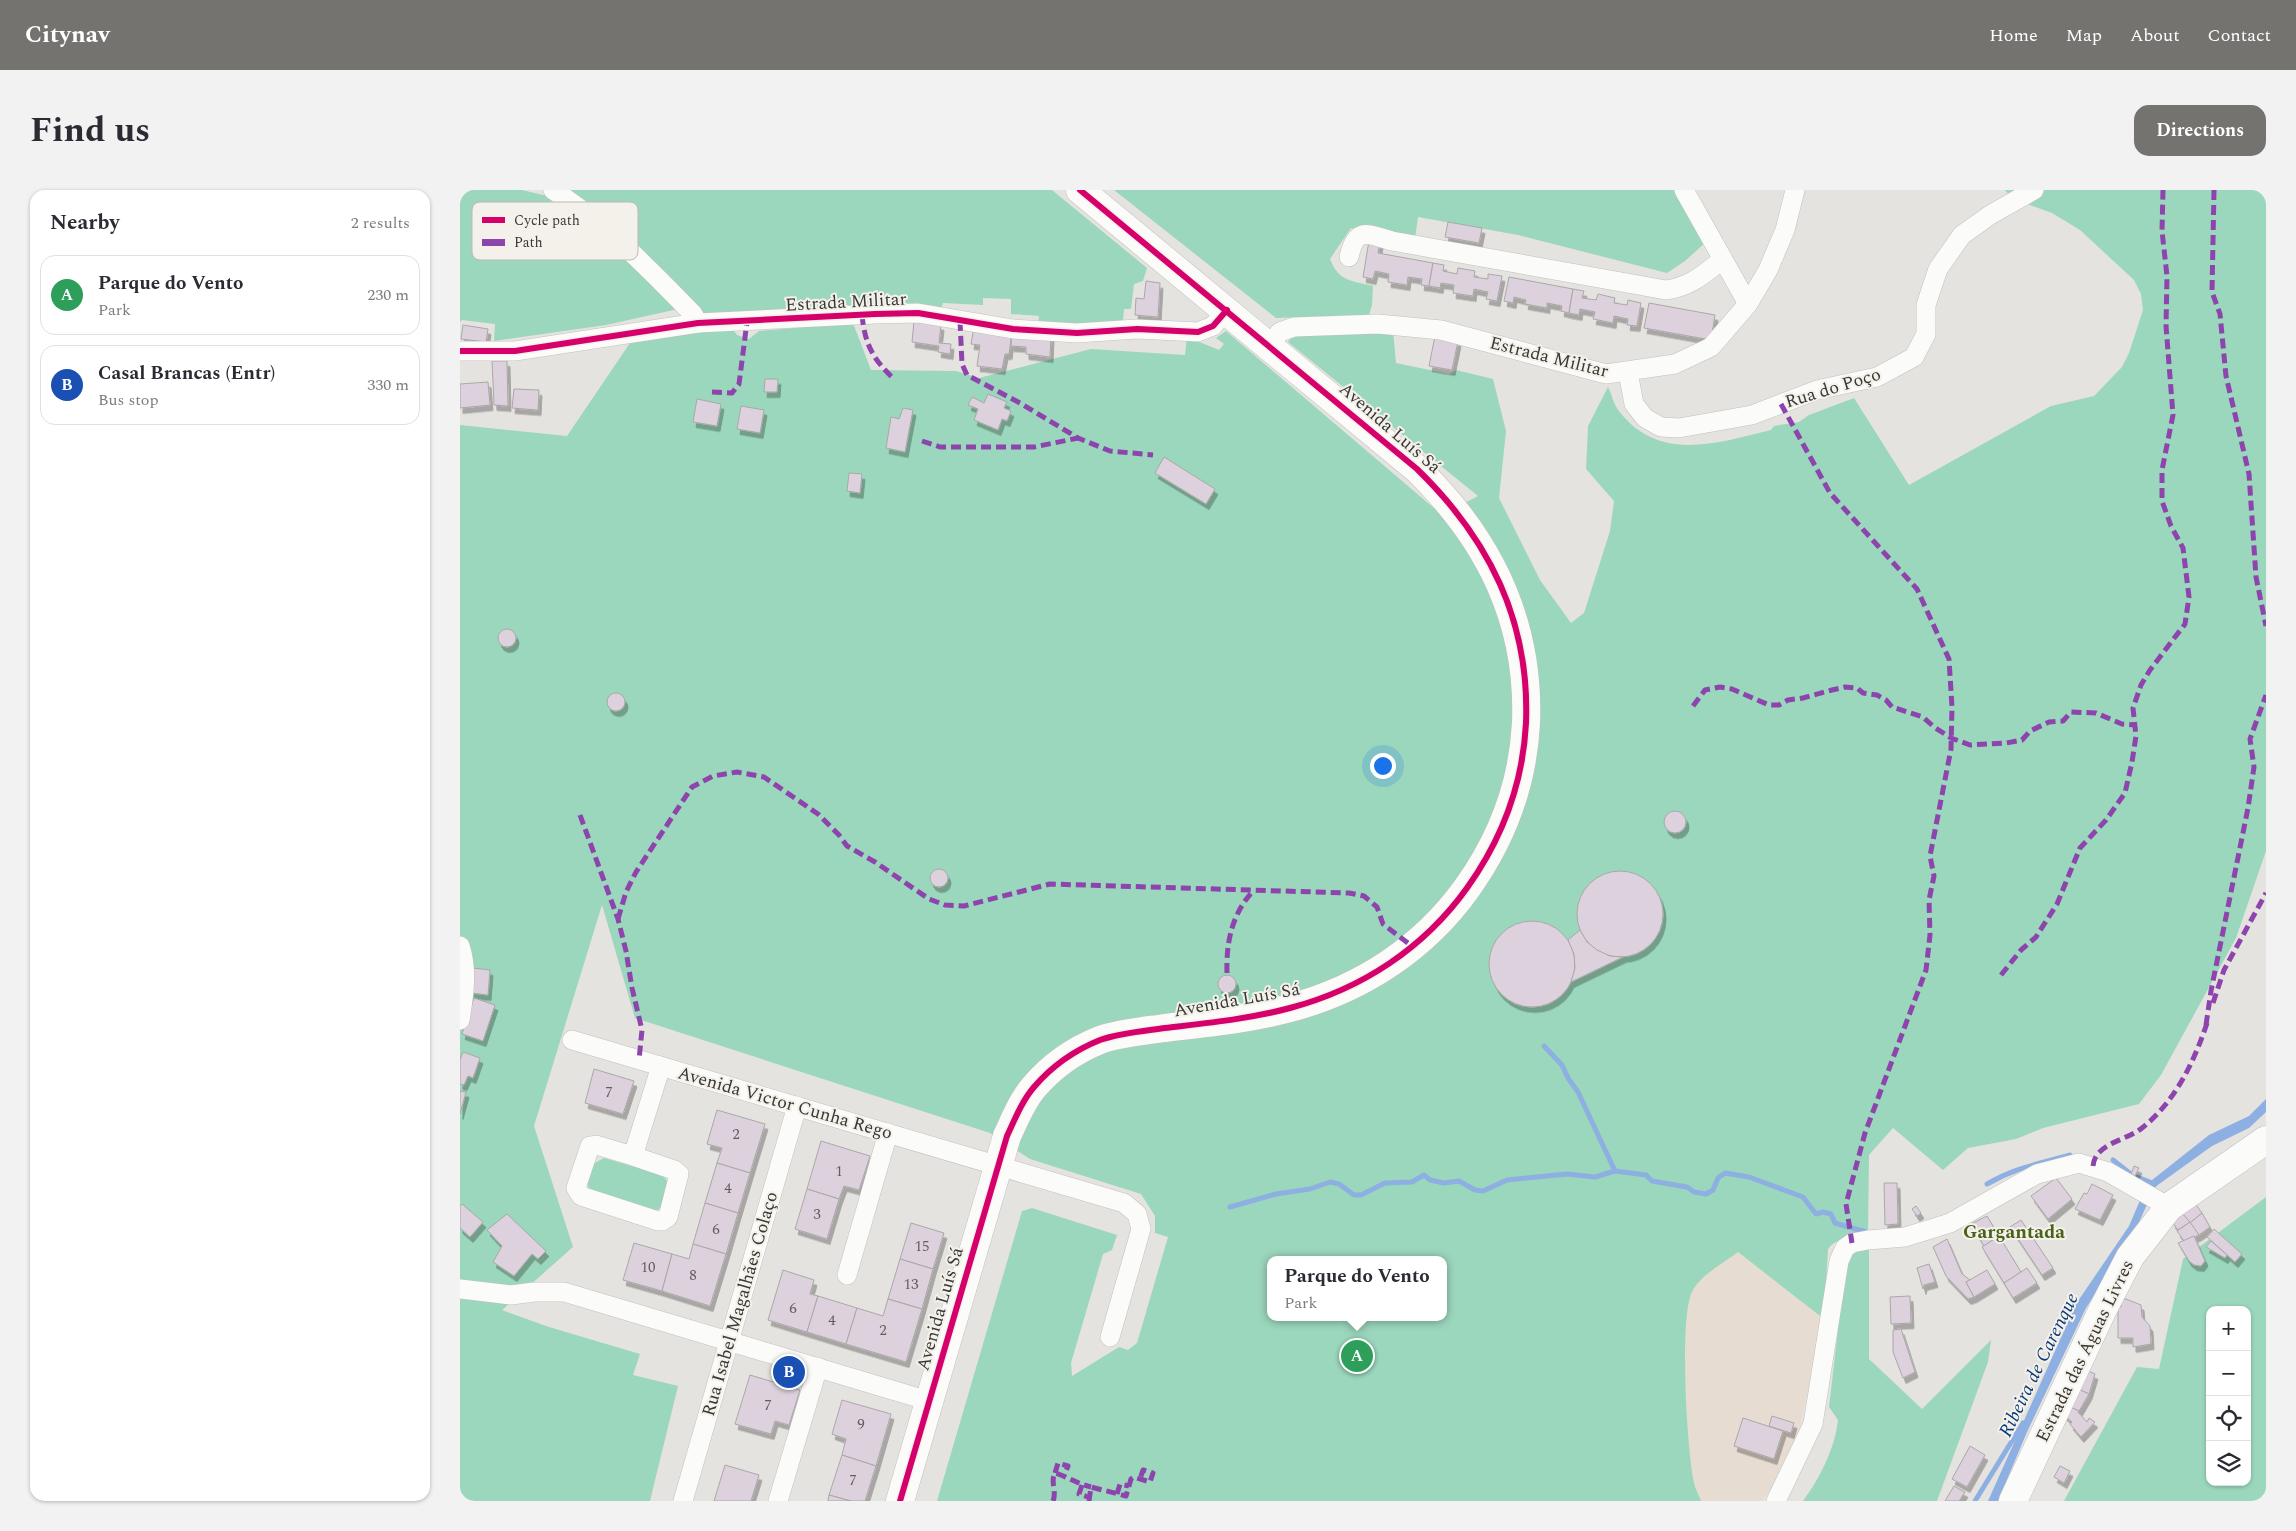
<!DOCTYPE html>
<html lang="en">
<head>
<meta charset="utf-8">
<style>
	:root { --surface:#fff; --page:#f2f2f3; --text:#2b2b33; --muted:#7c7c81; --line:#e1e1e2; --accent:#757370 }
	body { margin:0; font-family:Spectral,serif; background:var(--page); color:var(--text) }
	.controls { position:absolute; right:15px; bottom:15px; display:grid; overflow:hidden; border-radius:10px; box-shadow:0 1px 4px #0004 }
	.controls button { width:45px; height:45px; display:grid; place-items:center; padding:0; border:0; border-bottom:1px solid var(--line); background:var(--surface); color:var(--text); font:25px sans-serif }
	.you { position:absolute; left:922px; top:575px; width:18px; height:18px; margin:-12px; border:4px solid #fff; border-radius:50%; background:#1a73e8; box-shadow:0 0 0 8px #1a73e833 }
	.badge { display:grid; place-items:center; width:32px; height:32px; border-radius:50%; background:var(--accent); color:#fff; font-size:16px; font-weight:700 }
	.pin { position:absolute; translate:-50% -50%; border:2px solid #fff; box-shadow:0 1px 5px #0006 }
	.popup { position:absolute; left:807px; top:1066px; width:180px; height:65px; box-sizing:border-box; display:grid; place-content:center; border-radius:10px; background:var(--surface); filter:drop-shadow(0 1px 4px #0005); font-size:16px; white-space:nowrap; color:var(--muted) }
	.popup b { font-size:19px; color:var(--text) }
	.popup::after { content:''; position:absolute; left:50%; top:100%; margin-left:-10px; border:10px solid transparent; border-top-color:var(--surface) }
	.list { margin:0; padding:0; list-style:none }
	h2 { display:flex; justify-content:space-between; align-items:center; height:65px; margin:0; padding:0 20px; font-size:21px }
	h2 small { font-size:16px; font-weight:400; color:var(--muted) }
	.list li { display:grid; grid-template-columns:32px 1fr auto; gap:15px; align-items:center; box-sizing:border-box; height:80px; margin:0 10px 10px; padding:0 10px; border:1px solid var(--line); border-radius:15px }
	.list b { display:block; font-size:19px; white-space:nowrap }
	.list p { margin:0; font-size:16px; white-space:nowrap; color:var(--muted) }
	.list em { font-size:16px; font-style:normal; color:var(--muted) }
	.icon { flex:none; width:28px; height:28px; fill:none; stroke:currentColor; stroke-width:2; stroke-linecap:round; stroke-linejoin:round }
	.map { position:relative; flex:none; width:1806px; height:1311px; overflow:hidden; border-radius:15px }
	header { display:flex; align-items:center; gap:30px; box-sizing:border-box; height:70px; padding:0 25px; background:var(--accent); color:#fff }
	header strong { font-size:24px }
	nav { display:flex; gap:28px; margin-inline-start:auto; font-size:18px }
	.intro { display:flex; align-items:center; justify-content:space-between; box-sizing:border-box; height:120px; padding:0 30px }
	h1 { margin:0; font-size:35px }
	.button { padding:12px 22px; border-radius:15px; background:var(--accent); color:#fff; font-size:18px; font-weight:700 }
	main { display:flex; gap:30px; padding:0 30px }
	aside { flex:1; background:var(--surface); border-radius:15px; box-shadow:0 1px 4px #0004 }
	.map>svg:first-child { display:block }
	.industrial { fill:#e7dcd1 }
	.green { fill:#9bd7bc; fill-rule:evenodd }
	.water { fill:#8dafe2 }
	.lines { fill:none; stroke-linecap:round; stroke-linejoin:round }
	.stream { stroke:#8dafe2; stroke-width:5 }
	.building { fill:#ddd1dd; stroke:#a9a8a7; filter:url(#shadow) }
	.street-casing { stroke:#c2c0bd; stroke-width:20 }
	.secondary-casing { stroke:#c2c0bd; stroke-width:29 }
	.street { stroke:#fbfbfa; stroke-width:19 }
	.secondary { stroke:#fbfbfa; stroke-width:28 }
	.quiet { stroke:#8e44ad; stroke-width:5; stroke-dasharray:10 5; stroke-linecap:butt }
	.cycleway-casing { stroke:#f4f1ea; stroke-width:9 }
	.cycleway { stroke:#d6006c; stroke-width:6 }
	.labels { text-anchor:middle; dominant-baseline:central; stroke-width:4; stroke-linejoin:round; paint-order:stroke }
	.number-label { font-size:15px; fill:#615e5e }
	.street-label { font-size:18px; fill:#383734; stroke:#f4f1ea }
	.neighbourhood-label { font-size:19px; font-weight:bold; fill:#49611b; stroke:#f4f1ea }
	.water-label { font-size:19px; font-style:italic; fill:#08397a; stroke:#f4f1ea }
	.key { fill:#f4f1ea; stroke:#bcb9b3; stroke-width:1 }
	.key-label { font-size:14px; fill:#383734 }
</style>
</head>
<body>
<header>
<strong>Citynav</strong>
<nav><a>Home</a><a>Map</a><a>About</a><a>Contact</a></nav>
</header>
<div class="intro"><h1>Find us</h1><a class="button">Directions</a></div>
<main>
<aside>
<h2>Nearby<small>2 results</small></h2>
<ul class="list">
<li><span class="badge" style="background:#2e9e5b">A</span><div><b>Parque do Vento</b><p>Park</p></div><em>230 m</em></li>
<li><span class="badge" style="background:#1a4fb4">B</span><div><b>Casal Brancas (Entr)</b><p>Bus stop</p></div><em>330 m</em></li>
</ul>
</aside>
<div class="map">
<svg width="1806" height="1311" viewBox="0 0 1806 1311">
	<defs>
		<filter id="shadow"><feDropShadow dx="3" dy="5.5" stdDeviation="0" flood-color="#0004"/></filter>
	</defs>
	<rect width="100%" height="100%" fill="#e5e3df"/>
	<polygon class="industrial" points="1177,1039 1278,1062 1364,1129 1340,1236 1325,1282 1301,1311 1170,1311"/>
	<g class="green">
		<polygon points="0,0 62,0 104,10 218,119 146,135 34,151 35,134 2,130 0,132"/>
		<polygon points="106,0 592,0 687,78 683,91 674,94 671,119 664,119 663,131 620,138 578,135 579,126 551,124 551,109 523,108 523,115 483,113 481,119 244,126"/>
		<path d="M654,0H1215L1245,53L1225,71L1207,83L1058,45L958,27L955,49L891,38L870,69C878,91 892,91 913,96L912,115L909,125L816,128Z"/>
		<path d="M1545,0H1806V661L1776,748L1701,885L1679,914L1583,938L1556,949L1508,958L1483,980L1433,938L1409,965L1408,1044C1395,1046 1377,1047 1368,1059L1364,1129L1278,1062C1264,1073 1240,1085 1232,1102C1219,1128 1227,1262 1234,1293C1235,1299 1239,1305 1241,1311H477L562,1021L572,1018L657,1045L652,1060L643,1064L611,1173L612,1186L659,1157L668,1160L677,1153L708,1047L695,1043V1026L681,1004L570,969L530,943L175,828L142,715L74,936L113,1057L42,1120L89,1137L180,1164L173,1185L218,1196L190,1311H0V235L107,246L172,150L271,137L277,145L289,149L299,141L393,133L411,180L496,181L519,188L631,159L725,165L727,147L759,160L764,154L756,148L766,141L982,325L1018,306L828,152L834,144L933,141L936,173L989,184L996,180L1033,189L1046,241L1039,308L1080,390L1111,433L1124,423L1150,341L1154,311L1126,279L1128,236L1148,197C1152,204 1153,214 1159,221C1199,273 1257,253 1311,240L1314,236L1339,232L1349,225L1394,208L1449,295L1591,216L1634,206L1662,177L1669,163L1683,120L1681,104L1674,90L1620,40L1592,23L1551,8ZM811,1070H983V1127H811Z"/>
		<polygon points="144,968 203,985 208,993 203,1017 195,1021 129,999 126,988 131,975"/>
		<path d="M1806,1007V1311H1604L1677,1177L1699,1179L1723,1069ZM1750,1120H1787V1292H1750Z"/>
		<path d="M1409,1057V1169L1462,1219L1531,1150L1528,1172L1477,1311H1343C1360,1288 1375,1258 1378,1230L1369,1217L1386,1071L1395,1062Z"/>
	</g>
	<polygon class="water" points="1806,909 1806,922 1789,938 1752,956 1695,997 1675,1041 1626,1118 1567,1242 1538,1311 1528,1311 1616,1114 1669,1036 1687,994 1749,945 1789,926"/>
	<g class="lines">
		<g class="stream">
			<polyline points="1084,856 1102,875 1108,888 1118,902 1155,981"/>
			<polyline points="1653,970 1672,985 1695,994"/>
			<path d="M1527,994C1556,977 1579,974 1610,965"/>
			<polyline points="770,1017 816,1004 850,999 870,992 879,994 894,1005 901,1005 925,993 952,992 964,985 970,990 984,993 999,991 1015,1000 1023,1001 1047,990 1107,984 1135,987 1155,981 1186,985 1192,991 1227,997 1234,1002 1246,1004 1253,1000 1258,988 1265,983 1289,987 1343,1007 1356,1024 1363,1022 1371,1024 1375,1033 1406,1042"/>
			<polyline points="1515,1311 1563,1233"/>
		</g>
	</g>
	<g class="building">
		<polygon points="988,32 1022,38 1019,53 985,47"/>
		<polygon points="909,51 920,53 918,63 973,73 969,96 961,95 962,89 948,87 947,95 928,92 929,84 915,81 913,89 903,87"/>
		<polygon points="973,73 984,75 983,81 997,84 998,78 1015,81 1014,87 1028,89 1028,84 1042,86 1037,111 1026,109 1028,102 1014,99 1013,106 993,103 994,95 981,93 980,98 969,96"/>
		<polygon points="1049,87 1113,99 1109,123 1101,121 1102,116 1087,113 1087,118 1065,114 1066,110 1054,107 1053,113 1044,111"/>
		<polygon points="686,91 700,93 698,127 675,125 676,108 684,109"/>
		<polygon points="1113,99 1124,101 1122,108 1136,110 1138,104 1155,108 1154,113 1167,115 1168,110 1181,113 1177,136 1167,135 1168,129 1154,126 1153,133 1133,129 1135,122 1120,119 1119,125 1109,123"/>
		<polygon points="1189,113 1255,125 1251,150 1184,138"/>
		<polygon points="454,131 481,135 479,153 491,154 490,164 478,162 479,156 452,152"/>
		<polygon points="3,135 28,139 26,152 1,149"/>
		<polygon points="514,137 552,142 549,164 545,164 542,179 517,176 520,155 511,154"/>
		<polygon points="552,142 591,145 590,167 566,164 566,157 551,156"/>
		<polygon points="975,146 998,151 992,180 969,176"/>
		<polygon points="32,171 47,171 48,216 34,215"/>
		<polygon points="305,189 318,189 317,202 304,202"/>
		<polygon points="28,192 30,215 0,218 0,194"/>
		<polygon points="54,199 79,200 78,220 52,218"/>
		<polygon points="528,204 547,212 544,218 551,221 547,231 542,229 538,240 514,230 518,219 508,215 512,207 524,213"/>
		<polygon points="237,209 261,214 257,236 233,232"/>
		<polygon points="281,216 304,220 300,243 277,239"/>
		<polygon points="443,218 453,220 445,262 426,258 431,227 439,229"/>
		<polygon points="704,267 755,299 746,314 695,283"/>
		<polygon points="389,283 402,284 400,303 387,301"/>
		<circle cx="47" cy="448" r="9"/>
		<circle cx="156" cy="512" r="9"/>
		<circle cx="1215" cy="632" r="11"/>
		<circle cx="479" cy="688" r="9"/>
		<circle cx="1160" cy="724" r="43"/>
		<circle cx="1072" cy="774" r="43"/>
		<polygon points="1120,740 1127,752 1137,760 1150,766 1163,767 1111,792 1115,778 1114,764 1108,750"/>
		<polygon points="13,778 30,780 28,805 11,803"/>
		<circle cx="767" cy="794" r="9"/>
		<polygon points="14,808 35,815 23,851 2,844"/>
		<polygon points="3,862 20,868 13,888 8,886 4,895 0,894 0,870"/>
		<polygon points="134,879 174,891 163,924 125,913"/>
		<polygon points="0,901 6,902 0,924"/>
		<polygon points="257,920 305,934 290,983 257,973 262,958 247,954"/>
		<polygon points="361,951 410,966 399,1000 384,996 379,1009 347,999"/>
		<polygon points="257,973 290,983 278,1023 245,1013"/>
		<polygon points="1674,976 1679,978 1675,986 1671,984"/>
		<polygon points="1596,988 1612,1009 1588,1029 1571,1006"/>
		<polygon points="1424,993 1437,993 1438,1034 1425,1035"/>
		<polygon points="1632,994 1653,1005 1640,1030 1615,1019 1624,1003 1627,1004"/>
		<polygon points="347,999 379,1009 367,1049 335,1039"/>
		<polygon points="1734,1012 1742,1023 1730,1033 1722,1023"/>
		<polygon points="245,1013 278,1023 266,1064 233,1054"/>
		<polygon points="2,1014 23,1032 10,1047 0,1038 0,1016"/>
		<polygon points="1456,1016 1461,1023 1457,1026 1452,1019"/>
		<polygon points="1722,1023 1730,1032 1718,1040 1712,1032"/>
		<polygon points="1742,1023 1750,1037 1739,1045 1730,1033"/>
		<polygon points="47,1024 86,1061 78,1069 72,1064 54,1086 33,1072 42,1056 27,1040"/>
		<polygon points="1527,1026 1539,1046 1524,1056 1511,1034"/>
		<polygon points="1561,1030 1593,1078 1582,1085 1550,1037"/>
		<polygon points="1730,1032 1739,1045 1724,1051 1717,1041"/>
		<polygon points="451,1033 484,1043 473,1079 440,1069"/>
		<polygon points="1754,1039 1782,1064 1775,1072 1747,1047"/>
		<polygon points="1539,1046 1561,1082 1544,1093 1522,1057"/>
		<polygon points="1734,1046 1745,1071 1741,1076 1734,1075 1729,1071 1718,1053"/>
		<polygon points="1487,1049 1502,1084 1510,1090 1506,1092 1514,1107 1508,1109 1486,1086 1473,1057"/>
		<polygon points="1751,1051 1767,1065 1765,1068 1746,1057"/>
		<polygon points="174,1053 212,1064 202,1101 163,1090"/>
		<polygon points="233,1054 266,1064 250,1116 202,1101 212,1064 229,1069"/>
		<polygon points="440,1069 473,1079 462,1119 428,1109"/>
		<polygon points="1469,1074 1475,1092 1464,1095 1463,1099 1457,1078"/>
		<polygon points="1567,1078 1577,1093 1553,1108 1544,1093"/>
		<polygon points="323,1080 354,1090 350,1104 358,1106 347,1142 308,1130"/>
		<polygon points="1527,1080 1535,1094 1514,1107 1506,1092"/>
		<polygon points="358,1106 397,1118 386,1154 347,1142"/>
		<polygon points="1450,1106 1451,1133 1431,1134 1430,1107"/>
		<polygon points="428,1109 462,1119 446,1172 386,1154 397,1118 423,1126"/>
		<polygon points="1661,1109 1666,1109 1681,1115 1682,1127 1690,1136 1691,1154 1673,1157 1673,1148 1658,1148 1658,1117 1661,1117"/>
		<polygon points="1441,1139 1455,1182 1443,1188 1433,1162 1433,1140"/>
		<polygon points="1624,1179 1635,1184 1629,1204 1616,1198"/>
		<polygon points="290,1185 340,1200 329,1235 315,1231 311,1244 275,1234"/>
		<polygon points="1616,1198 1629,1204 1619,1221 1606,1215"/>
		<polygon points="382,1210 431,1224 416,1276 382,1265 386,1249 372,1244"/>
		<polygon points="1606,1215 1619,1221 1618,1222 1627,1232 1629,1228 1635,1232 1621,1247 1610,1234 1612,1232 1602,1223"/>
		<polygon points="1312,1226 1334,1233 1331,1243 1309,1236"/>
		<polygon points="1283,1228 1323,1241 1314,1269 1274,1256"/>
		<polygon points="1510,1256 1525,1265 1507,1297 1492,1289"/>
		<polygon points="382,1265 416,1276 405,1311 391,1311 369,1305"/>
		<polygon points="265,1275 299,1285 291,1311 254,1311"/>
		<polygon points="1600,1276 1610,1281 1604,1293 1594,1287"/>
		<polygon points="1494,1296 1505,1302 1499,1311 1485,1311"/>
		<polygon points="369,1305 391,1311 368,1311"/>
	</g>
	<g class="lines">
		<g class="street-casing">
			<g id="street">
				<path d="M93,0C145,33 190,80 233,124L238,133"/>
				<polyline points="1224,0 1288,114"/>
				<path d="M889,67C896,36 907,44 932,51L1206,100C1230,97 1244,84 1262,70"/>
				<polyline points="809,155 820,142 834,137 918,134 981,140 1146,184 1215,174 1251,157 1288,114 1308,80 1325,40 1335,0"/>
				<polyline points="0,161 55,161 238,133 415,124 458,123 553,139 617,143 677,139 738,142 753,136 767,120"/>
				<polyline points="1168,182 1174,214 1185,228 1201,237 1219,238 1292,225 1357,200 1417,187 1454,167 1466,144 1466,115 1478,79 1502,45 1530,25 1574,0"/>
				<path d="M0,756C8,779 4,806 0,830"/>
				<polyline points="112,850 664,1013 677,1024 681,1039 650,1147"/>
				<polyline points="173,966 214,980 219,984 208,1027 202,1031 198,1031 121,1006 116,998 130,956 136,955 173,966 201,876"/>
				<polyline points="387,1085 428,943"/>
				<polyline points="0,1099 51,1105 74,1102 104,1102 469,1211"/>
				<polyline points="223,1311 337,916"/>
				<polyline points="318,1311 358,1177"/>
				<polyline points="1316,1311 1353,1234 1379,1071 1385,1058 1392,1053 1408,1050 1445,1047 1490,1033 1577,984 1619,973 1648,982 1709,1017"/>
			</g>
		</g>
		<g class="secondary-casing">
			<g id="secondary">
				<path d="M440,1311L547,946C555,929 562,911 574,897C592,876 615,860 640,850C660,843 684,841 705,838C747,833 789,829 830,818C902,799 964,758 1007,698C1042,649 1063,593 1066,533C1070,431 1029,349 957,279L620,0"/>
				<polyline points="1553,1311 1643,1119 1670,1067 1709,1017 1806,950"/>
			</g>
		</g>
		<use href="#street" class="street"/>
		<use href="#secondary" class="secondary"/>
		<g class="quiet">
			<polyline points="1754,0 1752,102 1760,124 1766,186 1789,284 1796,387 1806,436"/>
			<path d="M402,125C405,155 413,169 434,189"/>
			<polyline points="500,131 502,174 507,185 560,213 618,248 650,261 693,265"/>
			<polyline points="252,202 272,203 279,194 287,132"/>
			<polyline points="1321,214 1370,303 1457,399 1489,469 1492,517 1491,559 1470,666 1474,686 1469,710 1470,745 1466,780 1405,943 1386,1014 1392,1053"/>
			<polyline points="462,251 480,257 574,257 618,248"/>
			<polyline points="1233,516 1245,500 1260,497 1272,499 1309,515 1319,515 1328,510 1343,508 1372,500 1385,497 1397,498 1403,503 1417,505 1426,510 1432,517 1463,527 1474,537 1491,548 1510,555 1546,553 1562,550 1570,541 1589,532 1603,531 1611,522 1636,523 1662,534 1675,535"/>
			<polyline points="120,625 158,729 166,761 172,798 182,840 179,870"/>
			<polyline points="158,729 166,702 176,682 232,597 253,586 277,582 304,587 358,624 379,645 387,656 415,672 469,709 485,715 504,716 590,694 889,703 904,706 917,717 923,734 953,757"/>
			<path d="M767,783C766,752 772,724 793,701"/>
			<polyline points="1541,785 1561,760 1576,747 1597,714 1620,658 1646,630 1665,603 1672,572 1676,546 1673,518 1681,495 1690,480 1725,434 1729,407 1723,358 1711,336 1702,311 1702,280 1713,225 1706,136 1707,86 1702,41 1703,0"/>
			<polyline points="1753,813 1764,780 1806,703"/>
			<polyline points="1746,835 1751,801 1788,618 1794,577 1790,549 1806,505"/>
			<path d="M1633,976C1635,953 1666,951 1682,938C1716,911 1735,870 1748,830"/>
			<polyline points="595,1283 598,1273 608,1276 604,1286"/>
			<polyline points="622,1295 619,1304 628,1307"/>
			<polyline points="657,1304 660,1294 669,1296"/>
			<path d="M593,1311C597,1301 590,1292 595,1283C608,1287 618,1294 631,1297"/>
			<polyline points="629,1311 631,1297 666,1306 671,1289 674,1287 690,1292 693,1283 683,1280 680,1289"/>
		</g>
		<g class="cycleway-casing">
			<g id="cycleway">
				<polyline points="0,161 55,161 238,133 415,124 458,123 553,139 617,143 677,139 738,142 753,136 767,120"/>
				<path d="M440,1311L547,946C555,929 562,911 574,897C592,876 615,860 640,850C660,843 684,841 705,838C747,833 789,829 830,818C902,799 964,758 1007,698C1042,649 1063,593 1066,533C1070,431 1029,349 957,279L620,0"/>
			</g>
		</g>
		<use href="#cycleway" class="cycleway"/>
	</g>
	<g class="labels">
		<g class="number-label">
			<text x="149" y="902">7</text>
			<text x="276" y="944">2</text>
			<text x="379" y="981">1</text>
			<text x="268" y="998">4</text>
			<text x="357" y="1024">3</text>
			<text x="256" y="1039">6</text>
			<text x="462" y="1056">15</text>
			<text x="188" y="1077">10</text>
			<text x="233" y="1085">8</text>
			<text x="451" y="1094">13</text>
			<text x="333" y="1118">6</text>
			<text x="372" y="1130">4</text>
			<text x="423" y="1140">2</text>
			<text x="308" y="1215">7</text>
			<text x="401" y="1234">9</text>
			<text x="393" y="1290">7</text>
		</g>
		<g class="street-label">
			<text transform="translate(386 112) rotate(-3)">Estrada Militar</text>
			<text transform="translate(1089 167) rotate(14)">Estrada Militar</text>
			<text transform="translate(1373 198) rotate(-17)">Rua do Poço</text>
			<text transform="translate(930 238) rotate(41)">Avenida Luís Sá</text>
			<text transform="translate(777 810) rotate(-10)">Avenida Luís Sá</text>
			<text transform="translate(325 913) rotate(16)">Avenida Victor Cunha Rego</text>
			<text transform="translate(280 1114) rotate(-74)">Rua Isabel Magalhães Colaço</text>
			<text transform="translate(480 1119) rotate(-74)">Avenida Luís Sá</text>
			<text transform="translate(1625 1161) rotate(-64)">Estrada das Águas Livres</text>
		</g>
		<g class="neighbourhood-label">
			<text x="1554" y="1042">Gargantada</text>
		</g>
		<g class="water-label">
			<text transform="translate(1579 1175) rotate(-64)">Ribeira de Carenque</text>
		</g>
	</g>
	<rect x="12" y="12" width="166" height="58" rx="8" class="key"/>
	<rect x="22" y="27" width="23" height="6" fill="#d6006c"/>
	<rect x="22" y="49" width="23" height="7" fill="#8e44ad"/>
	<g class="key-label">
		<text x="54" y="35">Cycle path</text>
		<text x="54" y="57">Path</text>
	</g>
</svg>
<div class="controls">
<button>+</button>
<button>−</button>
<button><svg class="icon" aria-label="locate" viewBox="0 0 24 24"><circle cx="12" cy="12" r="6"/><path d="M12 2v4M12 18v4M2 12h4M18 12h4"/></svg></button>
<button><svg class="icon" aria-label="layers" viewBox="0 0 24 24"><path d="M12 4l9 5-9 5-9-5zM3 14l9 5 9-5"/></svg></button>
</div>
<div class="you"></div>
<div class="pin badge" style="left:897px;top:1166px;background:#2e9e5b">A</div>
<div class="popup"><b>Parque do Vento</b>Park</div>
<div class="pin badge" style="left:329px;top:1182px;background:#1a4fb4">B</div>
</div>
</main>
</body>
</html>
